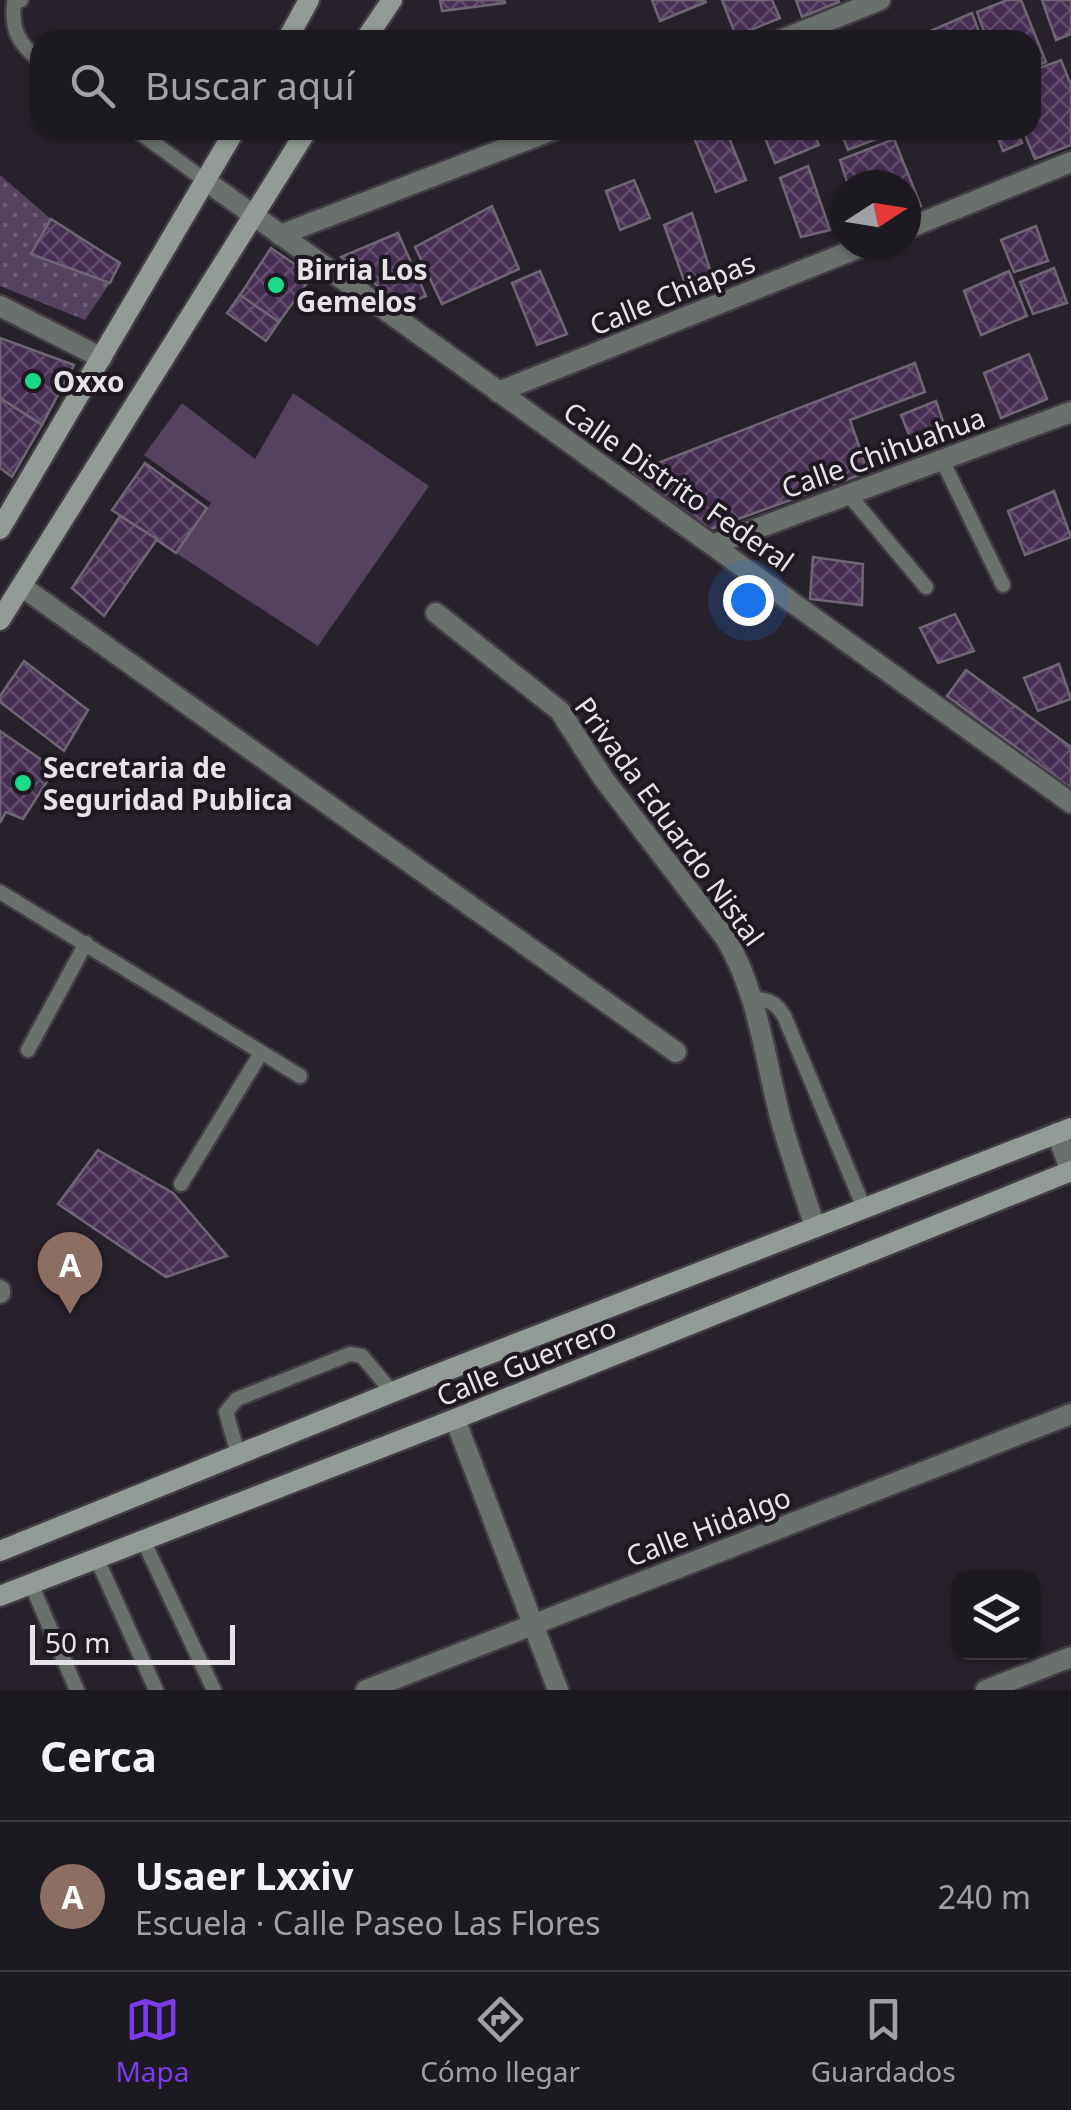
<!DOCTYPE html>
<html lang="es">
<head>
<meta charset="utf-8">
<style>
	:root { --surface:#1d1920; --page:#252229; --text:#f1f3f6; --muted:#a0a0a5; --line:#3b383e; --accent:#7c3aed }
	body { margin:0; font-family:"Noto Sans",sans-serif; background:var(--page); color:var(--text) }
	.controls { position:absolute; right:30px; bottom:30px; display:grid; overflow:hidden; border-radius:20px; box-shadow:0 2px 8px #0004 }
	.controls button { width:90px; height:90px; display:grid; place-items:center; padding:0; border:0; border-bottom:2px solid var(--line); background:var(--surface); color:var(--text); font:50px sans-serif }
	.compass { position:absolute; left:831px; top:170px; width:90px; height:90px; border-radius:50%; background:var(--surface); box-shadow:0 2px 8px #0004; rotate:78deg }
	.scale { position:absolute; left:30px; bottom:25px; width:205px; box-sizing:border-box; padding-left:10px; border:5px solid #e6e2e8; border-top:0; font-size:28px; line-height:35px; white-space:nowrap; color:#e6e2e8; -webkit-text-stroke:8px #1e1821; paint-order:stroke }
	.you { position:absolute; left:748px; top:600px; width:35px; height:35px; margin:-25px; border:8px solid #fff; border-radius:50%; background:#1a73e8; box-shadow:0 0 0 15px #1a73e833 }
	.badge { display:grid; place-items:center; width:65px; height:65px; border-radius:50%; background:var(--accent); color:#fff; font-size:32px; font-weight:700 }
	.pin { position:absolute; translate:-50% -82px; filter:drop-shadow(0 2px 5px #0008) }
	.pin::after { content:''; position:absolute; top:52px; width:35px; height:30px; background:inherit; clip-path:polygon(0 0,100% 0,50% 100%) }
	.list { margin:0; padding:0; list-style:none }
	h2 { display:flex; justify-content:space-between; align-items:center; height:130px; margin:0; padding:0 40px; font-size:42px }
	h2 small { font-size:32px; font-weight:400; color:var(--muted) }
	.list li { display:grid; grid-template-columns:65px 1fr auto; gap:30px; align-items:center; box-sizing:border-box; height:150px; padding:0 40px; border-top:2px solid var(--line) }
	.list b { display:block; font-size:38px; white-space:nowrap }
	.list p { margin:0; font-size:32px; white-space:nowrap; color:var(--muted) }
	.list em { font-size:32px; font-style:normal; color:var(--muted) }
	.icon { flex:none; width:55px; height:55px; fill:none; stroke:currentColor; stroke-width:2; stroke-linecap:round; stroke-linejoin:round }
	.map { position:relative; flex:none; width:1071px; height:1690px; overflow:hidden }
	.search { position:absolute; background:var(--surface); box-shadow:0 2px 8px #0004; left:30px; right:30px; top:30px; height:110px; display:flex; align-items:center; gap:25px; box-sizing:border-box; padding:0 35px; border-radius:30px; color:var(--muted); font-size:38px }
	.sheet { height:280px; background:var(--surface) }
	nav { display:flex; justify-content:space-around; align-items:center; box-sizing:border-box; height:140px; border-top:2px solid var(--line); background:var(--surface); font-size:28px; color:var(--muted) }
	nav a { display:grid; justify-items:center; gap:5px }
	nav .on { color:var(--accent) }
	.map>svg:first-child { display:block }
	.grass { fill:#54425e }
	.park { fill:url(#park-dots) }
	.building { fill:url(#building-cross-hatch); stroke:#6e6672; stroke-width:2.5 }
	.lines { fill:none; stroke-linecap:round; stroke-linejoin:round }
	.lane-casing { stroke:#423c45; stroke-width:19 }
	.street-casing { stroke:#423c45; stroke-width:25 }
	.secondary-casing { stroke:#423c45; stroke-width:25 }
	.lane { stroke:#6a706c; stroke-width:14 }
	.street { stroke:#6a706c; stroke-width:20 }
	.secondary { stroke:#929b95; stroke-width:20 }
	.poi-dot { fill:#1ad988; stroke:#1e1821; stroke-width:4 }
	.labels { text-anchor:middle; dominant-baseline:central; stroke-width:8; stroke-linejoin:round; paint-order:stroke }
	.poi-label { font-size:28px; font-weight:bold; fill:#e6e2e8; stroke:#1e1821; text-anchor:start }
	.street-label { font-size:28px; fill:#e6e2e8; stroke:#1e1821 }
</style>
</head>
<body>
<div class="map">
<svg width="1071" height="1690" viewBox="0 0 1071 1690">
	<defs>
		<pattern id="park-dots" width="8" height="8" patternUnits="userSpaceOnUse" patternTransform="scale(2.5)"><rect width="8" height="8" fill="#54425e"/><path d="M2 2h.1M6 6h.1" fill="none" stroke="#6d5d75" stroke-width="1.8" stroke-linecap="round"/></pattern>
		<pattern id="building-cross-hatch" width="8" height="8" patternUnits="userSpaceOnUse" patternTransform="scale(2.5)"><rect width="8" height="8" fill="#472f54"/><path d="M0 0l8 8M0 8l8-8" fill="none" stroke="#624d6d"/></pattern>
	</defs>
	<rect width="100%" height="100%" fill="#27212b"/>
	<polygon class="grass" points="293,393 429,486 318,646 176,553 211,503 144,455 182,403 255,459"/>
	<polygon class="park" points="0,175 51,219 31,254 110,283 85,320 0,286"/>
	<g class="building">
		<polygon points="440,0 504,0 505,3 442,11"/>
		<polygon points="652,0 705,0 706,2 660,21"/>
		<polygon points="722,0 772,0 780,18 736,36"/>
		<polygon points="796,0 838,0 839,2 802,17"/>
		<polygon points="1007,0 1021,0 1046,62 1031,68 1031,40 987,40 977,12"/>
		<polygon points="1042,0 1071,0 1071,34 1056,40"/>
		<polygon points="972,13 982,40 929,40 926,33"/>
		<polygon points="1061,60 1071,85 1071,145 1035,159 1023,130 1031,130 1031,71"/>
		<polygon points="691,130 726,130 746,180 716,192"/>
		<polygon points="762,130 812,130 819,145 775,163"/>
		<polygon points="840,130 891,130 892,133 848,150"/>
		<polygon points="995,130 1017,130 1022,143 1003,151"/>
		<polygon points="894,139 921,206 906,212 906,185 848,185 840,160"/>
		<polygon points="808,166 830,230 801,237 780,178"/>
		<polygon points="634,180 650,218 620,230 606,191"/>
		<polygon points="492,206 519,269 442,304 415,247"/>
		<polygon points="692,213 712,276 687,289 664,225"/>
		<polygon points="51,219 120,263 110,283 31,254"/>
		<polygon points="1036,226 1048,261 1014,272 1001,240"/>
		<polygon points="398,233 426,296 402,305 341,257"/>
		<polygon points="271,248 312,276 279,322 240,295"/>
		<polygon points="1054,268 1067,303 1033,314 1020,282"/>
		<polygon points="540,271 567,334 537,345 512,283"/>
		<polygon points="1009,271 1027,316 981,335 964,291"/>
		<polygon points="240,295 279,322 266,341 227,313"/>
		<polygon points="0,338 74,365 42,425 0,398"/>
		<polygon points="1029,354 1047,399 1001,418 984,373"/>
		<polygon points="915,363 925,392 850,420 868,472 708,530 627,475"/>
		<polygon points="0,398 42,425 12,477 0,468"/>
		<polygon points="936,401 948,436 914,447 901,415"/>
		<polygon points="145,463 207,508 176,553 112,510"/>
		<polygon points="1054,491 1071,537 1025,555 1008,511"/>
		<polygon points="120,516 157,539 104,616 72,588"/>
		<polygon points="813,557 863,564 862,605 810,599"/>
		<polygon points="955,614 974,651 938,663 920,628"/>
		<polygon points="24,661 88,710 64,751 0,702 0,696"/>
		<polygon points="1059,664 1071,699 1038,711 1024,678"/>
		<polygon points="966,670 1071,747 1071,788 947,696"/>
		<polygon points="0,731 55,769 23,819 6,812 0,823"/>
		<polygon points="98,1150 173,1193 227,1256 166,1277 58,1204"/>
	</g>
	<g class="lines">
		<g class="lane-casing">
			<g id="lane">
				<path d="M21,0L14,3C11,30 19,45 40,60"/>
				<polyline points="136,130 206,181"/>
				<polyline points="942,460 1003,585"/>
				<polyline points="849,495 926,587"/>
				<polyline points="0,892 300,1076"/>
				<path d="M751,998C768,1000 776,1001 785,1018L864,1208"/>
				<polyline points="28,1050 86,943"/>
				<polyline points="181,1184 261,1053"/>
				<polyline points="238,1454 226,1412 237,1399 350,1354 362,1356 392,1392"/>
				<polyline points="142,1538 214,1690"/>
				<polyline points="96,1557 156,1690"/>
				<polyline points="31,1584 77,1690"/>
			</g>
		</g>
		<g class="street-casing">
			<g id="street">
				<polyline points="781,40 880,0"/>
				<polyline points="206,181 1071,803"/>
				<polyline points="906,229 1071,162"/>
				<polyline points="280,235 553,130"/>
				<polyline points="0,306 102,358"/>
				<polyline points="498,392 866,245"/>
				<polyline points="715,544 1071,412"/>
				<polyline points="21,586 676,1052"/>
				<path d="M436,613L560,711L603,778L726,939C759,994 765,1062 782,1124C792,1159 804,1193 815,1227"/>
				<polyline points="1057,1133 1071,1172"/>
				<polyline points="0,1290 0,1293"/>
				<polyline points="455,1419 558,1690"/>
				<polyline points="366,1690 1071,1414"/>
				<polyline points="986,1690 1071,1657"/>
			</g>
		</g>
		<g class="secondary-casing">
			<g id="secondary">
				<polyline points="287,40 309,0"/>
				<polyline points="365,40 392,0"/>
				<polyline points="0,529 235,130"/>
				<polyline points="0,620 307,130"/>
				<polyline points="0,1551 430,1377 1071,1128"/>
				<polyline points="0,1596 455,1419 1071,1171"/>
			</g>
		</g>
		<use href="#lane" class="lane"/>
		<use href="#street" class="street"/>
		<use href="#secondary" class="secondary"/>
	</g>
	<g class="poi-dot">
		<circle cx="276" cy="285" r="10"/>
		<circle cx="33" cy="381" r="10"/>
		<circle cx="23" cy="783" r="10"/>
	</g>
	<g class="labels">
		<g class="poi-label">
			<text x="296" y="269">Birria Los<tspan x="296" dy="32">Gemelos</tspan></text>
			<text x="53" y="381">Oxxo</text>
			<text x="43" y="767">Secretaria de<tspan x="43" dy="32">Seguridad Publica</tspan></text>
		</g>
		<g class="street-label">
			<text transform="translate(672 293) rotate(-22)">Calle Chiapas</text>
			<text transform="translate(883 452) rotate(-20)">Calle Chihuahua</text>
			<text transform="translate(679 486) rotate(35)">Calle Distrito Federal</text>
			<text transform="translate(670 821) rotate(54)">Privada Eduardo Nistal</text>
			<text transform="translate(526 1361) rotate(-22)">Calle Guerrero</text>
			<text transform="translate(708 1526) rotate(-21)">Calle Hidalgo</text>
		</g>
	</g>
</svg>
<div class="controls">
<button><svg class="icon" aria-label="layers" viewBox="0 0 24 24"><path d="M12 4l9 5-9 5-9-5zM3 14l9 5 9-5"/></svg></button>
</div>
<svg class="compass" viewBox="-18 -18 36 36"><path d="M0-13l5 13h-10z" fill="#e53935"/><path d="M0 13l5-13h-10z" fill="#a0a0a5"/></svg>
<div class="scale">50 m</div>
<div class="you"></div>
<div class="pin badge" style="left:70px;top:1314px;background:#8d6e63">A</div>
<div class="search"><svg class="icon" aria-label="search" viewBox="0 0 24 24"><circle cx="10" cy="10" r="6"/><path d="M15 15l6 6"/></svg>Buscar aquí</div>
</div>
<section class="sheet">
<h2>Cerca<small></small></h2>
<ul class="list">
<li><span class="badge" style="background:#8d6e63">A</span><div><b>Usaer Lxxiv</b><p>Escuela · Calle Paseo Las Flores</p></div><em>240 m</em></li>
</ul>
</section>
<nav>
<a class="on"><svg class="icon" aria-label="map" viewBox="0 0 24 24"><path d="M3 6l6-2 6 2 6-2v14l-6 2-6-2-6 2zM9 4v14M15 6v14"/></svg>Mapa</a>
<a><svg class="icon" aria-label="directions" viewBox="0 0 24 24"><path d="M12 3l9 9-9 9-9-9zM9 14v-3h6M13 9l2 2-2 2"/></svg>Cómo llegar</a>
<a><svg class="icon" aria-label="saved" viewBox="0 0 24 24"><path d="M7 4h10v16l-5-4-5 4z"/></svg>Guardados</a>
</nav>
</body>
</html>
